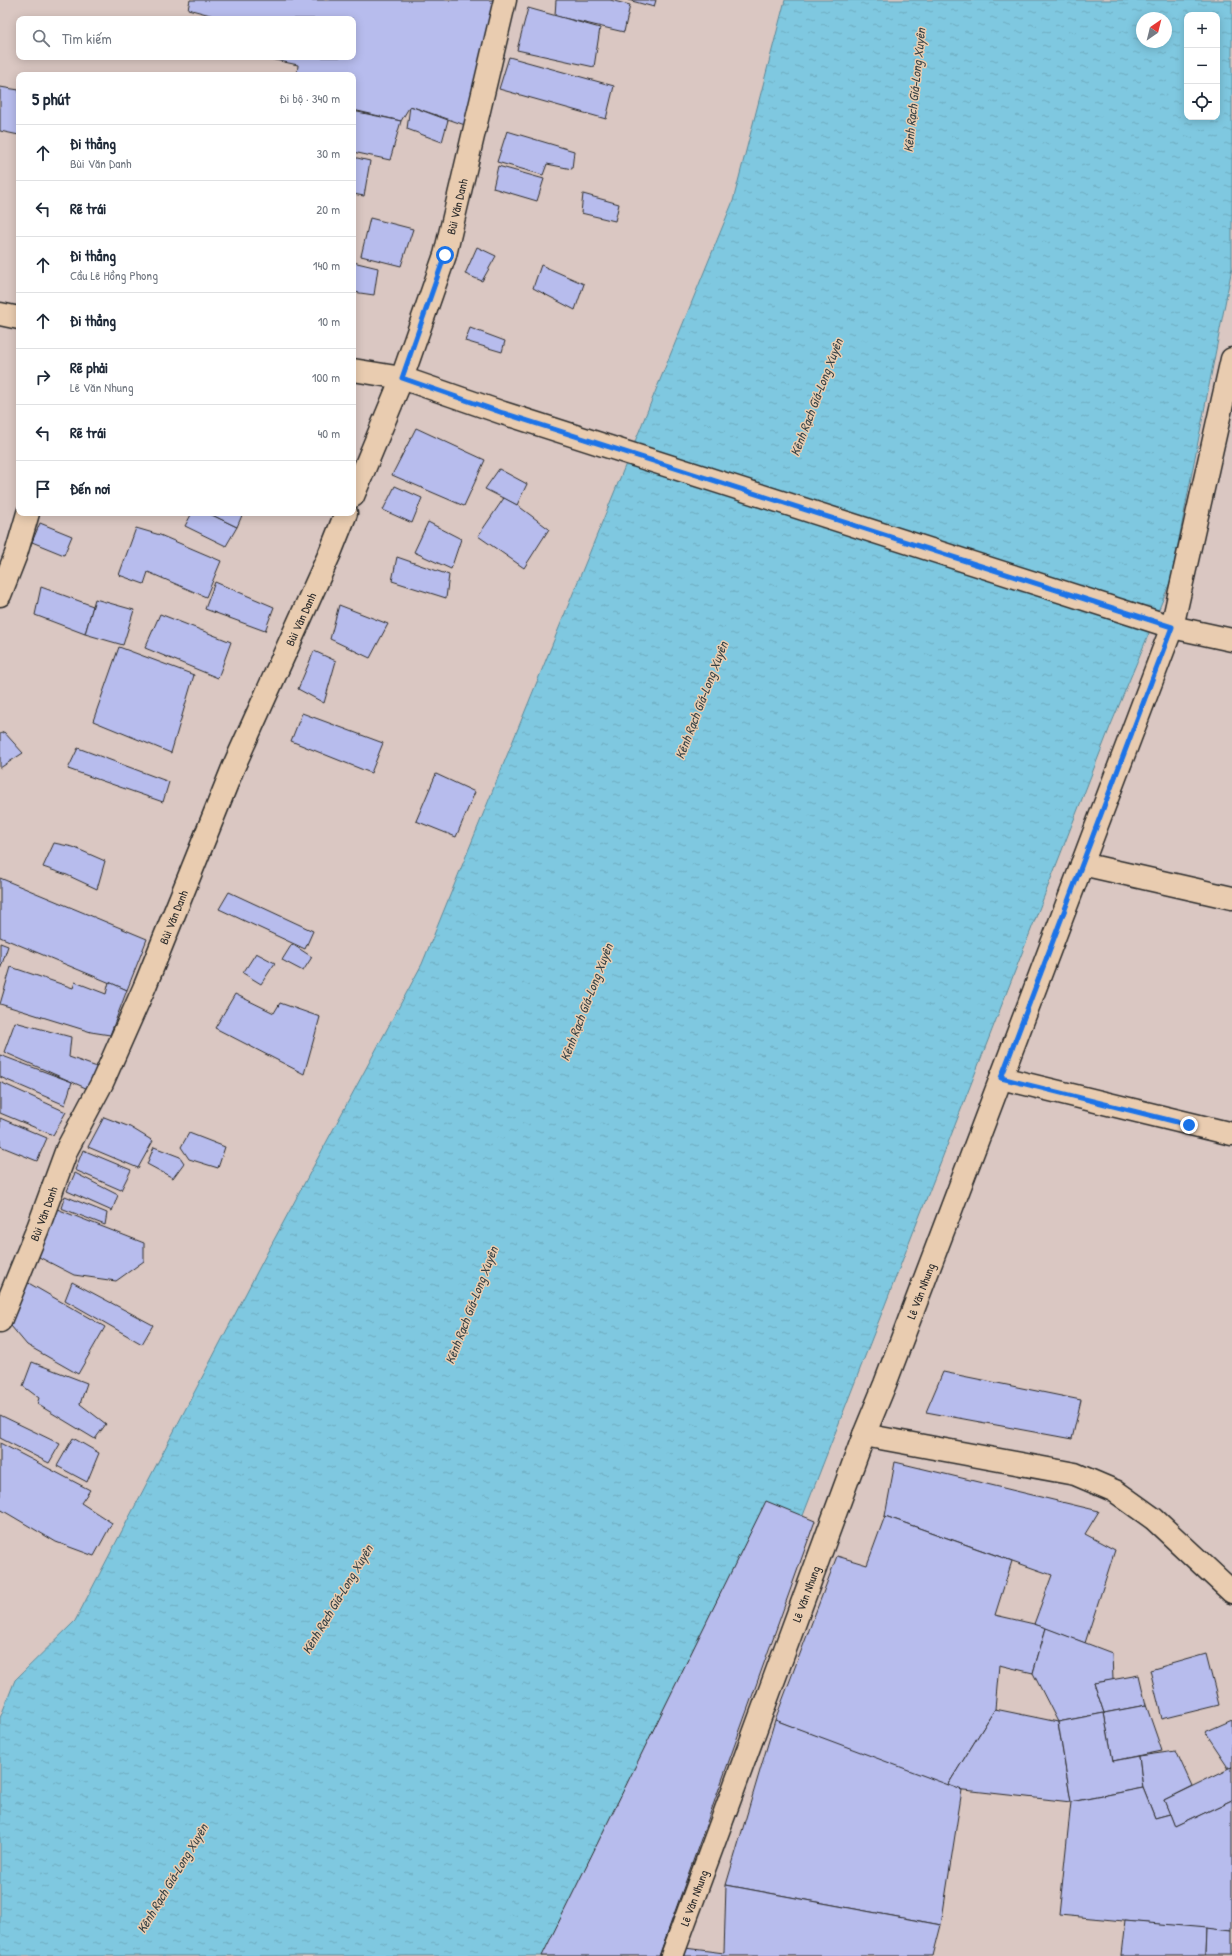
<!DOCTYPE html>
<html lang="vi">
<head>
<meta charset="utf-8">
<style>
	:root { --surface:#fff; --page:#f6f6f7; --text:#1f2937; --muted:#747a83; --line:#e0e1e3 }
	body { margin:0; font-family:"Patrick Hand",sans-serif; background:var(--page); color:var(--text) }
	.controls { position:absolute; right:12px; top:12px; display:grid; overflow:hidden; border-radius:8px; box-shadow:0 2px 10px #0003 }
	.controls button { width:36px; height:36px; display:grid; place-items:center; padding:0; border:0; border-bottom:1px solid var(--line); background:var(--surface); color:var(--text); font:20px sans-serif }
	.compass { position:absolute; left:1136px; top:12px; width:36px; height:36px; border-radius:50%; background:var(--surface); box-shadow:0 2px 10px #0003; rotate:35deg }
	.stop { position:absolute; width:12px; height:12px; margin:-9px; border:3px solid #1a73e8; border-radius:50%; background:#fff }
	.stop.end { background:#1a73e8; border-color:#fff; box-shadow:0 1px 4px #0008 }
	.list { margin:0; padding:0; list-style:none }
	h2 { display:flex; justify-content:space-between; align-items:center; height:52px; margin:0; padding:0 16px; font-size:17px }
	h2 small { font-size:13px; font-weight:400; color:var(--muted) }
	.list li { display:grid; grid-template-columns:26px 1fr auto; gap:12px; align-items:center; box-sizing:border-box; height:56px; padding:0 16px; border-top:1px solid var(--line) }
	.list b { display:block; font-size:15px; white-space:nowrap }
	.list p { margin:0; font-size:13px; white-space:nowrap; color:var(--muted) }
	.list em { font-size:13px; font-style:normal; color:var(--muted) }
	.icon { flex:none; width:22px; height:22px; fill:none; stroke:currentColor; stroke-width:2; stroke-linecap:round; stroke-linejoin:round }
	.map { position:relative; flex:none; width:1232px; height:1956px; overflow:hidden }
	.search { position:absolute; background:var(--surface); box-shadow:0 2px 10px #0003; left:16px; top:16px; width:340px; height:44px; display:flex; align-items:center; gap:10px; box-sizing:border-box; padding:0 14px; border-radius:8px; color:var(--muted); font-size:15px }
	.panel { position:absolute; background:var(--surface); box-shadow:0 2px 10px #0003; left:16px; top:72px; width:340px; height:444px; border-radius:8px }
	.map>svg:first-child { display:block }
	.water { fill:url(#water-ripples); stroke:#5d8998; fill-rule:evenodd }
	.building { fill:#b7bced; stroke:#2b2b2b }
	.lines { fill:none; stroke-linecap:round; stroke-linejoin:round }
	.minor-casing { stroke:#2b2b2b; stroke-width:25 }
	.tertiary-casing { stroke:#2b2b2b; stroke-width:25 }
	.minor { stroke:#e9ccb0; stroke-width:22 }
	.tertiary { stroke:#e9ccb0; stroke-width:22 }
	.route { stroke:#1a73e8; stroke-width:5 }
	.labels { text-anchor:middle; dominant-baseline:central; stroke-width:3; stroke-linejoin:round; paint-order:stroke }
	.street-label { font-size:12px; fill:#2b2b2b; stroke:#e9ccb0 }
	.water-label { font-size:13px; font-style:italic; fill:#384346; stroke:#e9ccb0 }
</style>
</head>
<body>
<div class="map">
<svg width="1232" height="1956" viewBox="0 0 1232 1956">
	<defs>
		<pattern id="water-ripples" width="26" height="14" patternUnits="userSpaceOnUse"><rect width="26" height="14" fill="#7fc8e0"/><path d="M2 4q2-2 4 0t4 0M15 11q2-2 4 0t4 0" fill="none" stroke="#6eacc0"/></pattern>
	</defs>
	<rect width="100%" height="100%" fill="#dac7c2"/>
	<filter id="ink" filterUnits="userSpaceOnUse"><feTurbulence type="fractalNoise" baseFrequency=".025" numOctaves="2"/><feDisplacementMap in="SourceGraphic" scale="8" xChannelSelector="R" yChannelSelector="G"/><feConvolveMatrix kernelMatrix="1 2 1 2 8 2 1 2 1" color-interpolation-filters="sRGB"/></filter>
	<g filter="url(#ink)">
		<path class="water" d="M785,0H1232V268L1171,580L1110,727L649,1911L629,1956H0V1718L15,1680L75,1621L268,1251L422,964L733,201ZM1187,15H1217V117H1187ZM1142,18H1166V42H1142Z"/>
		<g class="building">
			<polygon points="190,0 496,0 465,125 410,106 401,121 353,110 353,75 297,75 298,65 261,57 353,57 353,19 225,19 188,9"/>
			<polygon points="556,0 610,0 630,5 624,32 555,16"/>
			<polygon points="628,0 656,0 654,7"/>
			<polygon points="528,8 600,28 594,67 517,50"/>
			<polygon points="509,57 614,86 606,119 499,89"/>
			<polygon points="0,87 19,90 19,135 0,131"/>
			<polygon points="410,106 448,120 442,142 407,129"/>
			<polygon points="353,111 401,121 390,160 353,152"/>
			<polygon points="507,131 574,151 572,169 547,164 543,175 497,162"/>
			<polygon points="353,157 370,161 364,196 353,194"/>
			<polygon points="498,166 544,179 537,201 493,188"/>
			<polygon points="583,194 619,204 615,221 581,213"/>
			<polygon points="370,218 413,229 401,266 361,256"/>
			<polygon points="477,247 496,256 482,281 465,274"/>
			<polygon points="353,262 378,268 374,295 353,292"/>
			<polygon points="541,265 584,284 575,310 533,288"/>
			<polygon points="470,328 505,341 502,352 465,341"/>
			<polygon points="416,428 485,460 464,506 392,475"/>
			<polygon points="499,469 527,484 517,505 485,489"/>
			<polygon points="395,486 422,498 412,523 383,510"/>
			<polygon points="504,498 517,505 549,529 524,568 478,536"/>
			<polygon points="192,513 208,513 237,527 226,546 185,526"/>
			<polygon points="208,513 243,513 237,527"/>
			<polygon points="428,522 461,539 451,569 414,552"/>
			<polygon points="40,523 72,536 64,555 32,542"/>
			<polygon points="136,528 160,535 221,561 206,597 148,572 144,584 119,575"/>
			<polygon points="397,557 449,575 446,598 392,581"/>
			<polygon points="215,582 274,607 265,631 205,609"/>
			<polygon points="41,587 93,606 85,634 35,615"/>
			<polygon points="95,599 134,610 123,645 85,634"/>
			<polygon points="339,605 388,624 370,658 330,639"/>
			<polygon points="160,614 231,642 218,678 145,648"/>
			<polygon points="119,647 194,675 171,753 93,721"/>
			<polygon points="314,651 336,661 324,703 298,689"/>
			<polygon points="302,713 383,743 371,773 291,741"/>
			<polygon points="4,732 23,753 0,768 0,734"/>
			<polygon points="78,748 169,782 163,802 68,769"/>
			<polygon points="436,774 475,792 456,837 416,821"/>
			<polygon points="54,843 73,847 105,861 97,889 67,875 43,867"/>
			<polygon points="0,878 147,939 127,990 0,937"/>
			<polygon points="229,892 313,931 305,949 219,909"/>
			<polygon points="0,943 8,946 0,970"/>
			<polygon points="292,944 312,957 303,971 282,960"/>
			<polygon points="256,953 275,963 261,984 243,973"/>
			<polygon points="11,967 73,988 75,982 106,994 109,982 127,990 110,1035 91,1032 0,1004"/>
			<polygon points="235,994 274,1013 280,1003 320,1017 304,1074 215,1028"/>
			<polygon points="15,1022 71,1037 69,1057 97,1067 88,1089 4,1052"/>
			<polygon points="0,1055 72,1082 65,1105 0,1077"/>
			<polygon points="0,1082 66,1112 53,1135 0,1113"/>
			<polygon points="104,1117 130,1127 153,1141 138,1168 88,1147"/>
			<polygon points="0,1118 47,1138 37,1161 0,1146"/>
			<polygon points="189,1133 225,1147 218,1168 189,1159 181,1147"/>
			<polygon points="154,1147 180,1157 184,1163 173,1178 147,1164"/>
			<polygon points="83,1150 131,1170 121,1190 75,1170"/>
			<polygon points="75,1173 118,1195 112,1211 67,1191"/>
			<polygon points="65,1196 107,1213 105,1225 61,1208"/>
			<polygon points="57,1209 144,1243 144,1261 116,1281 74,1275 37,1256"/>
			<polygon points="25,1281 105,1327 78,1374 27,1345 11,1326 11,1313"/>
			<polygon points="72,1282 153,1325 142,1344 65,1300"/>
			<polygon points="32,1362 87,1383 80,1404 106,1424 95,1439 37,1404 39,1398 23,1386"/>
			<polygon points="943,1372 1081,1400 1072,1439 926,1412"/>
			<polygon points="0,1415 60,1444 49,1463 0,1438"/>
			<polygon points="73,1438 99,1453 87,1482 57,1466"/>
			<polygon points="0,1443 90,1490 81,1503 112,1523 94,1556 56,1542 0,1509"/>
			<polygon points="895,1462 1099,1511 1085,1534 1115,1550 1085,1643 1034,1624 1052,1575 885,1516"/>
			<polygon points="766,1501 815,1521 659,1956 542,1956"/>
			<polygon points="885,1516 1012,1561 995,1615 1034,1624 1046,1628 1033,1673 999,1665 995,1709 946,1788 775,1720 837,1556 867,1565"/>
			<polygon points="1046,1628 1112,1653 1113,1680 1094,1683 1104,1713 1058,1722 1033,1673"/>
			<polygon points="1206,1654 1219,1705 1162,1719 1150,1670"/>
			<polygon points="1139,1675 1146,1705 1104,1713 1094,1683"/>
			<polygon points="1146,1705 1162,1751 1113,1761 1104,1713"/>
			<polygon points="995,1709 1058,1722 1071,1802 946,1788"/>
			<polygon points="1104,1713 1113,1761 1139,1756 1143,1788 1071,1802 1058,1722"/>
			<polygon points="775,1720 962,1790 941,1925 726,1885"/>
			<polygon points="1232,1720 1232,1767 1229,1768 1205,1732"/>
			<polygon points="1176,1751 1192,1786 1164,1800 1170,1814 1155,1818 1143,1788 1139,1756"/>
			<polygon points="1232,1767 1232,1800 1175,1827 1164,1800"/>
			<polygon points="1143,1788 1155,1818 1170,1814 1175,1827 1232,1800 1232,1931 1059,1915 1071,1802"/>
			<polygon points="726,1885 941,1925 933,1956 683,1956 685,1948 724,1953"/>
			<polygon points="1125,1921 1207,1928 1206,1956 1121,1956"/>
			<polygon points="1207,1928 1232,1931 1232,1956 1206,1956"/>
		</g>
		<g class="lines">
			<g class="minor-casing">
				<g id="minor">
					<polyline points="0,314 19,318"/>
					<polyline points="353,370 402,378 503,413 1172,627"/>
					<path id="s1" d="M353,496L402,378L445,255L505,0"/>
					<polyline points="0,595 16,554 28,513"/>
					<polyline points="1082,864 1232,898"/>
					<polyline points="1001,1078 1232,1134"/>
					<path id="s2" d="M0,1321L38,1228L67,1149L102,1083L145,986L233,768L330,553L346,513"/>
					<polyline points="864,1435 1075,1474 1115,1491 1154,1519 1232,1592"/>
				</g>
			</g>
			<g class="tertiary-casing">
				<g id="tertiary">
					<polyline points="1172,627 1232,640"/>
					<path id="s3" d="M672,1956L864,1435L885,1384L1172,627L1232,359"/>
				</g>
			</g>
			<use href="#minor" class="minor"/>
			<use href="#tertiary" class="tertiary"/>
		</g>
	</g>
	<g class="lines" filter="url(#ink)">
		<polyline class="route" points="445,255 402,378 503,413 1172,627 1001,1078 1189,1125"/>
	</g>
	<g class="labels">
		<g class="street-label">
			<text stroke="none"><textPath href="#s1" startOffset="308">Bùi Văn Danh</textPath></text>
			<text stroke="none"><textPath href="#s2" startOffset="764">Bùi Văn Danh</textPath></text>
			<text stroke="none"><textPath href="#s2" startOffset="440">Bùi Văn Danh</textPath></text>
			<text stroke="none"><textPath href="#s2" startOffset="116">Bùi Văn Danh</textPath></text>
			<text stroke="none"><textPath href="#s3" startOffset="710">Lê Văn Nhung</textPath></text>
			<text stroke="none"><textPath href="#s3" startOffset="386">Lê Văn Nhung</textPath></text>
			<text stroke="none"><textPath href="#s3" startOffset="62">Lê Văn Nhung</textPath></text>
		</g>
		<g class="water-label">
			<text transform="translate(914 90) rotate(-84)">Kênh Rạch Giá-Long Xuyên</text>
			<text transform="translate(816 397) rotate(-69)">Kênh Rạch Giá-Long Xuyên</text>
			<text transform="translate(701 700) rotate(-69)">Kênh Rạch Giá-Long Xuyên</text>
			<text transform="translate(586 1002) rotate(-69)">Kênh Rạch Giá-Long Xuyên</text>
			<text transform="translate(471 1305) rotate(-69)">Kênh Rạch Giá-Long Xuyên</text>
			<text transform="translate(337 1599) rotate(-59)">Kênh Rạch Giá-Long Xuyên</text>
			<text transform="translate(172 1878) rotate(-59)">Kênh Rạch Giá-Long Xuyên</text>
		</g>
	</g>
</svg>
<div class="controls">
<button>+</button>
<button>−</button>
<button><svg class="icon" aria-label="locate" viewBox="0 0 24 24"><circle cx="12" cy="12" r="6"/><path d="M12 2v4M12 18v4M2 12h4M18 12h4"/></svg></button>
</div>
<svg class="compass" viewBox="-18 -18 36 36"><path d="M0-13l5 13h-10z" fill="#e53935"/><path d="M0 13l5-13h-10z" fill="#747a83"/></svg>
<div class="stop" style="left:445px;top:255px"></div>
<div class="stop end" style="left:1189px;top:1125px"></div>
<div class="search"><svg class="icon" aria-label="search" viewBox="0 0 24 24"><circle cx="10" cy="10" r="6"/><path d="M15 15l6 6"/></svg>Tìm kiếm</div>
<section class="panel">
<h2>5 phút<small>Đi bộ · 340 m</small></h2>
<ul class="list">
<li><svg class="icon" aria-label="ahead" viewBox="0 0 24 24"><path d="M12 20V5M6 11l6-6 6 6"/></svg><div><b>Đi thẳng</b><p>Bùi Văn Danh</p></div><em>30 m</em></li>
<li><svg class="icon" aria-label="left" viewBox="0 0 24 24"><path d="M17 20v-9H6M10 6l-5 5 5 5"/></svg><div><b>Rẽ trái</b></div><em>20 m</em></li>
<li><svg class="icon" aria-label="ahead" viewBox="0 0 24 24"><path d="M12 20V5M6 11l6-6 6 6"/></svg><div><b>Đi thẳng</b><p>Cầu Lê Hồng Phong</p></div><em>140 m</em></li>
<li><svg class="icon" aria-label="ahead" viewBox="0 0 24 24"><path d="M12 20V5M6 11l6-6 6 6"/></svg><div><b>Đi thẳng</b></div><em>10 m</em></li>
<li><svg class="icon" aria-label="right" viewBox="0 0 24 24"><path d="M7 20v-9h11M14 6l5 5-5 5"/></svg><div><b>Rẽ phải</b><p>Lê Văn Nhung</p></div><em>100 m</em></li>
<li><svg class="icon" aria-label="left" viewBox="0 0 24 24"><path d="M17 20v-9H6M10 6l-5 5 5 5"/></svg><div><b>Rẽ trái</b></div><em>40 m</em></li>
<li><svg class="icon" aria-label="arrive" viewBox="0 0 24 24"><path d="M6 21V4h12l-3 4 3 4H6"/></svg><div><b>Đến nơi</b></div></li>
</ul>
</section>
</div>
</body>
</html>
